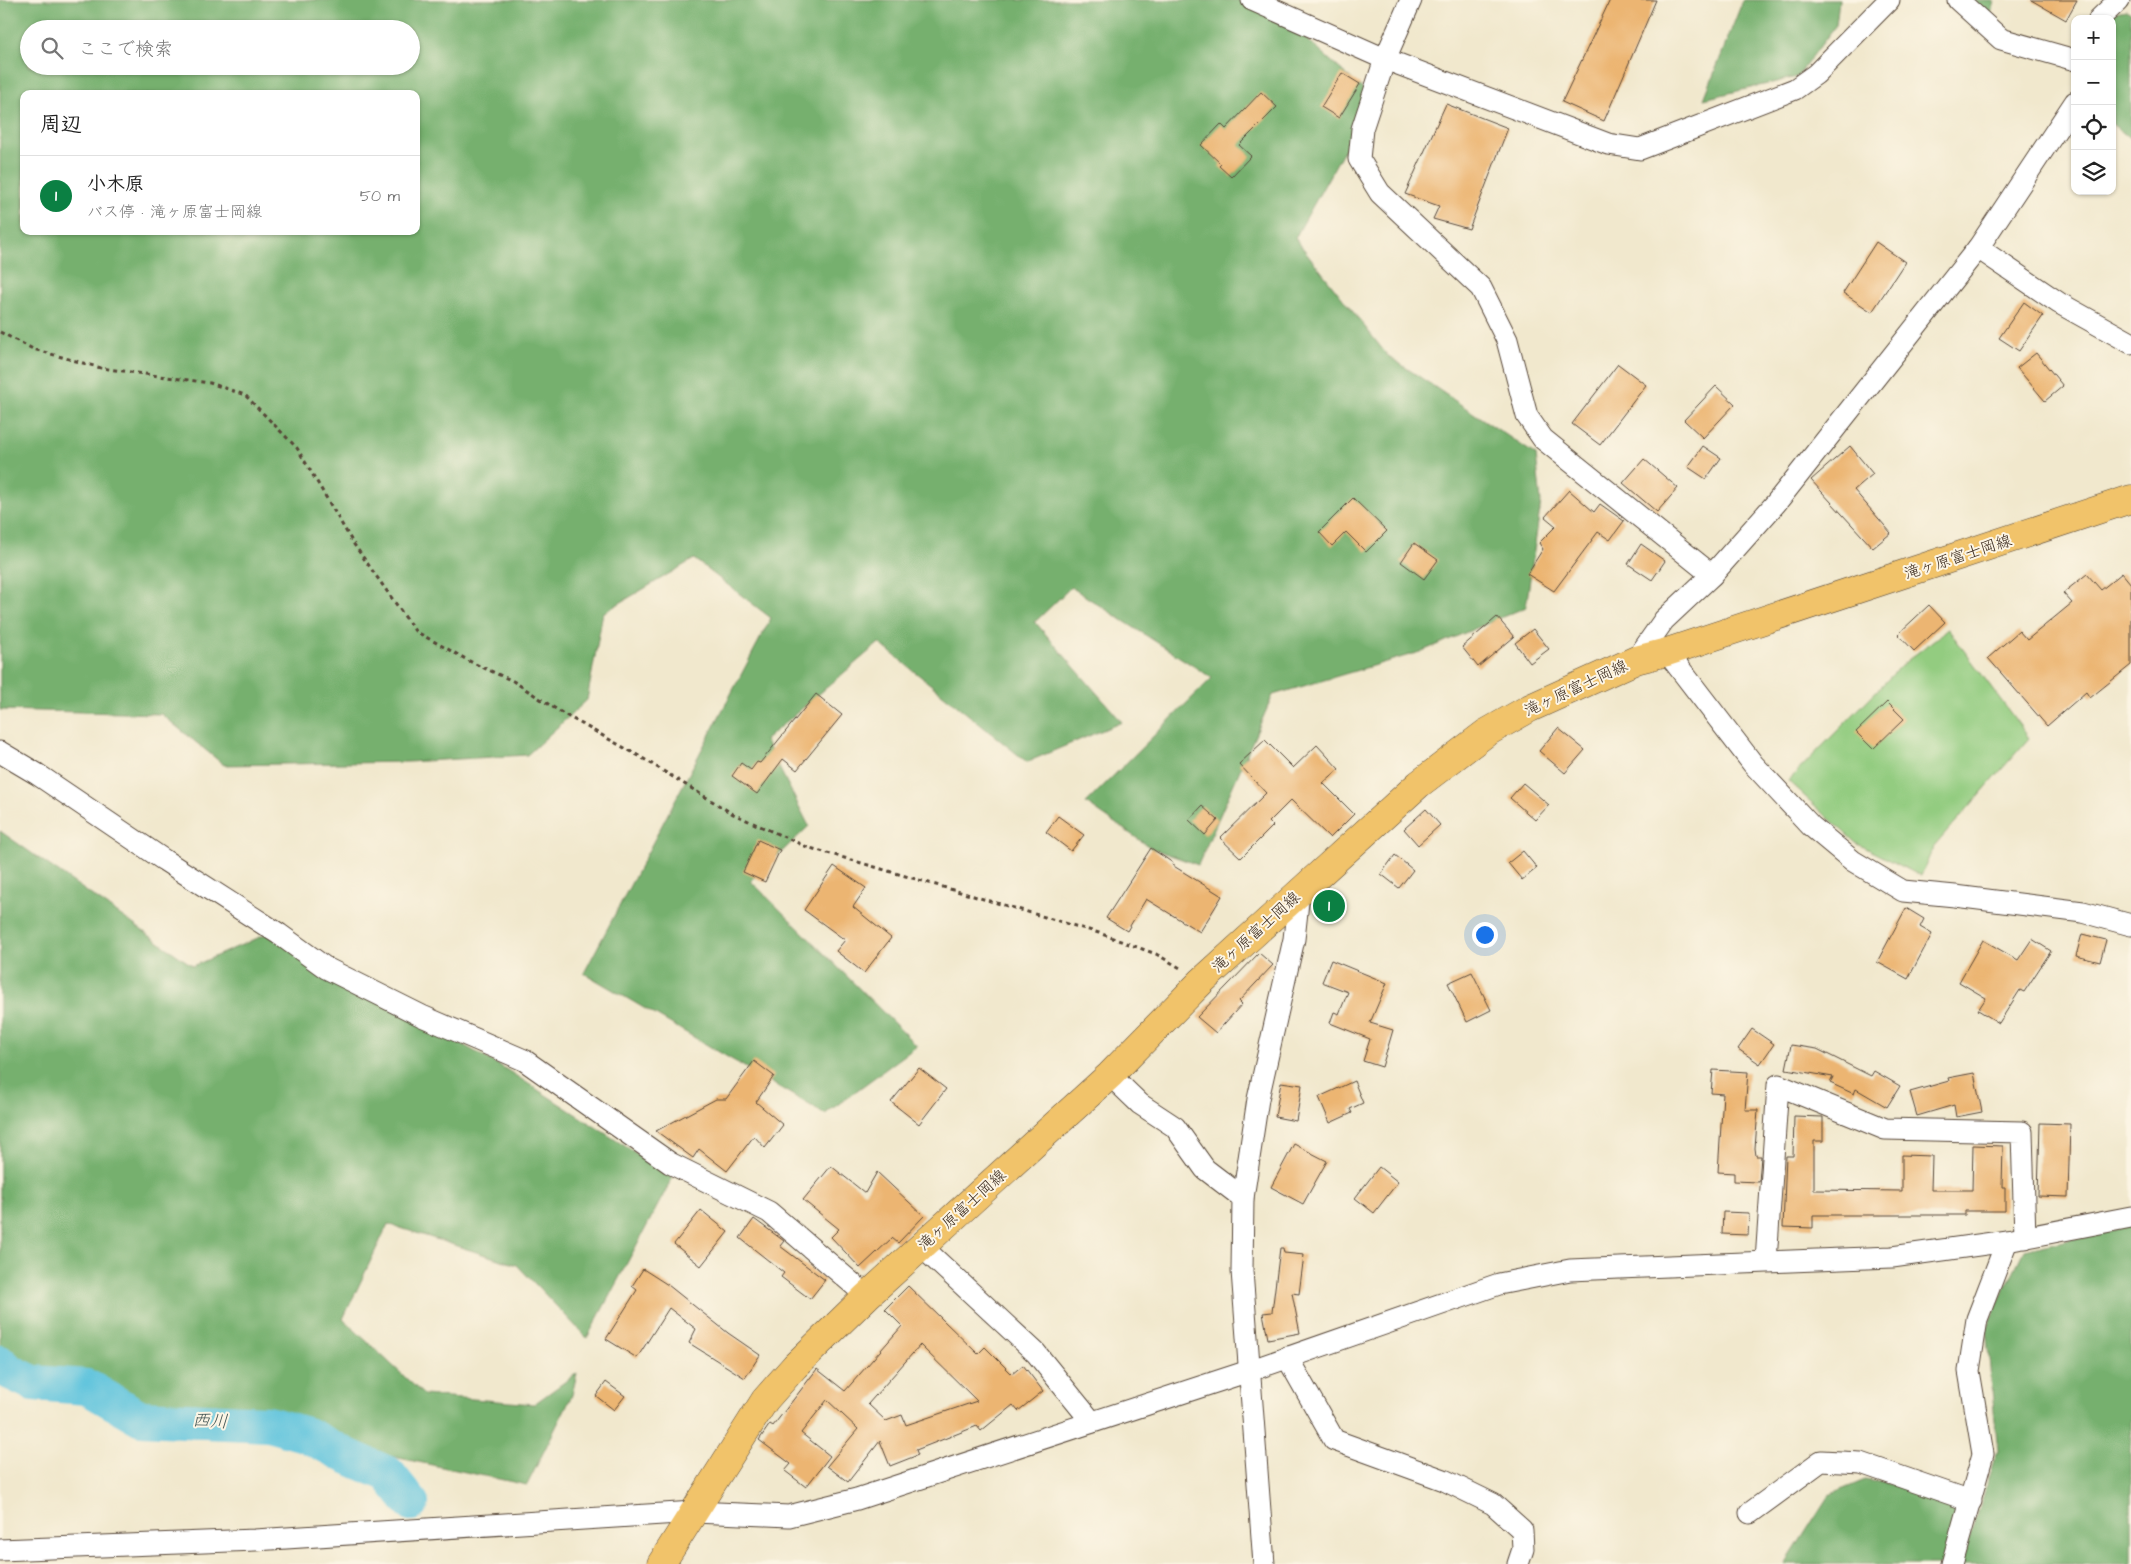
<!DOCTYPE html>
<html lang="ja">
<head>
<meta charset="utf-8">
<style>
	:root { --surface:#fff; --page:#f2f2f2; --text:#222; --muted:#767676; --line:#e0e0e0; --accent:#0b8043 }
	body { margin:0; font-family:"Architects Daughter","Klee One",sans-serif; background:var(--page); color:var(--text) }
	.controls { position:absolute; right:15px; top:15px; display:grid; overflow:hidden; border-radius:10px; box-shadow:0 1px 4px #0004 }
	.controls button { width:45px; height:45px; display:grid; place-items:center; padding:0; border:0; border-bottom:1px solid var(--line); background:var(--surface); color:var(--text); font:25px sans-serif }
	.you { position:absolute; left:1484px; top:934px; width:18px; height:18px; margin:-12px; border:4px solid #fff; border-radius:50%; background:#1a73e8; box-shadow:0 0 0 8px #1a73e833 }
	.badge { display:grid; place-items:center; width:32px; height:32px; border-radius:50%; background:var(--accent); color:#fff; font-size:16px; font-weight:700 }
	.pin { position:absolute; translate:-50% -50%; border:2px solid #fff; box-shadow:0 1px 5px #0006 }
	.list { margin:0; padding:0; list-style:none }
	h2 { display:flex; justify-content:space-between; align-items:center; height:65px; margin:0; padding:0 20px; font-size:21px }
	h2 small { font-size:16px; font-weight:400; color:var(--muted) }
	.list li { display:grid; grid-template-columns:32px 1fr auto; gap:15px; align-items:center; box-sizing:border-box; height:80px; padding:0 20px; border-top:1px solid var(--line) }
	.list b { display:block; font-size:19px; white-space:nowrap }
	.list p { margin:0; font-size:16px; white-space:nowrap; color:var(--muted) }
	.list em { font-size:16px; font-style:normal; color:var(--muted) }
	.icon { flex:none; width:28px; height:28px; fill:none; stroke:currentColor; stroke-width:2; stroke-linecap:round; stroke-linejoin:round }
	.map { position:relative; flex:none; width:2131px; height:1564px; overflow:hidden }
	.search { position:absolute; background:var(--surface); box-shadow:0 1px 4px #0004; left:20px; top:20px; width:400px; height:55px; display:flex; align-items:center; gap:12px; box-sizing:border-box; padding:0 18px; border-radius:28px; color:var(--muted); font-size:19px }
	.panel { position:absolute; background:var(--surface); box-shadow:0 1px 4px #0004; left:20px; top:90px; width:400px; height:145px; border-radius:10px }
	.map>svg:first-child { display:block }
	.green { fill:#93cc80; stroke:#677b4f }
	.forest { fill:#76b06e; stroke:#586d46; fill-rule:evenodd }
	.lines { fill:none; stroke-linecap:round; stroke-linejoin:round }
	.river { stroke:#60c4dd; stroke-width:36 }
	.building { fill:#ecb572; fill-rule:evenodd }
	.minor-casing { stroke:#564638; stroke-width:23 }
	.major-casing { stroke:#564638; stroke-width:29 }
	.path { stroke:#564638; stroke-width:3; stroke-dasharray:4 4; stroke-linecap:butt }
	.minor { stroke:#fff; stroke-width:21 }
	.major { stroke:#f1c36a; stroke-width:28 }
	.labels { text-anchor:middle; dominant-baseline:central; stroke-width:4; stroke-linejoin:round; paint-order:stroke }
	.street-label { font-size:16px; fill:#3b2a1e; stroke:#fcf5e5 }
	.water-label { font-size:18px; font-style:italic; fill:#465857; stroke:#fcf5e5 }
</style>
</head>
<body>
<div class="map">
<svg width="2131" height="1564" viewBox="0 0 2131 1564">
	<rect width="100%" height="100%" fill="#fcf5e5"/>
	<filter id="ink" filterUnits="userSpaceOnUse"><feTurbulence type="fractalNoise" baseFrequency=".02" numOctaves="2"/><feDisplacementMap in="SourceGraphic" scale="10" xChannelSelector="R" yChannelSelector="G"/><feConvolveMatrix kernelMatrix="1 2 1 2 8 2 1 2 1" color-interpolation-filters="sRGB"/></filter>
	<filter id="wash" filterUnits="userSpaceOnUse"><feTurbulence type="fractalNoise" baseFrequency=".0096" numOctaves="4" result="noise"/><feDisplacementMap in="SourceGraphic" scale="20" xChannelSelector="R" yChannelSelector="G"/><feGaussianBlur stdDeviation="1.12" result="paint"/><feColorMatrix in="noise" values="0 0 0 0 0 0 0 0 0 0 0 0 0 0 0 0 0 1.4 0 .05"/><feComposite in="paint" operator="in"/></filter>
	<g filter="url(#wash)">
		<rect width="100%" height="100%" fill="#f1e8cd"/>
		<polygon class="green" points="1948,629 2029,738 1933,848 1921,876 1856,843 1788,781 1903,664"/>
		<g class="forest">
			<path d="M0,0H1262L1373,98L1295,238L1387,355L1536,455L1541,502L1526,607L1420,652L1273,695L1198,865L1151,848L1086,803L1212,678L1071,587L1035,622L1122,722L1027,762L879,643L765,740L809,826L751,881L917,1046L825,1114L584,973L771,618L694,559L603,613L587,700L527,755L408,762L224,765L161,714L0,710ZM29,29H411V66H29ZM24,94H416V231H24Z"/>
			<polygon points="1743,0 1839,0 1836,25 1797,77 1704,99"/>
			<polygon points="1973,0 1994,0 1990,17"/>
			<polygon points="2126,10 2131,13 2131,139 2112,124 2112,19 2104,14"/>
			<polygon points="0,831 193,966 267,934 504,1068 673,1177 587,1338 517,1265 388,1224 343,1319 424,1395 534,1404 577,1373 572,1395 527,1485 176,1411 0,1369"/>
			<polygon points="2131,1226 2131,1564 1961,1564 1998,1451 1986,1328 2024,1250"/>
			<polygon points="1865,1480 1908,1487 1962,1502 1945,1564 1785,1564 1829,1495"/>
		</g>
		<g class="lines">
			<polyline class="river" points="0,1363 10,1372 33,1383 87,1387 141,1418 268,1424 307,1435 347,1456 388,1474 411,1503"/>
		</g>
		<g id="blocks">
			<g class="building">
				<polygon points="1610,0 1656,0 1604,121 1562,102"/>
				<polygon points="2031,0 2077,0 2066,20"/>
				<polygon points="1342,73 1360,84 1339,118 1321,107"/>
				<polygon points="1261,92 1277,107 1239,145 1251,156 1231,177 1219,166 1221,164 1201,145 1221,124 1226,129"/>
				<polygon points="1446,104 1508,128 1469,229 1433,219 1439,206 1405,194"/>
				<polygon points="1876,242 1905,262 1872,312 1843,293"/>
				<polygon points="2024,302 2043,316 2019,351 1999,338"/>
				<polygon points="2036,353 2063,386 2045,401 2017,368"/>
				<polygon points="1618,364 1646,385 1600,445 1572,424"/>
				<polygon points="1716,386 1735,404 1703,438 1684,420"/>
				<polygon points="1703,446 1721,458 1706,479 1688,467"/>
				<polygon points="1850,446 1873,474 1854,490 1891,533 1873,548 1811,480"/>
				<polygon points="1644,459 1678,488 1657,512 1623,483"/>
				<polygon points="1569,490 1594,512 1600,504 1624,521 1610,540 1598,532 1554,591 1527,574 1543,549 1539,543 1556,526 1545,517"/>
				<polygon points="1353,498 1387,531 1366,552 1346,532 1332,546 1319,532"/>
				<polygon points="1414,543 1438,560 1424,579 1401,562"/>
				<polygon points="1641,544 1665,561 1652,580 1628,564"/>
				<polygon points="2122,573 2131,584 2131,665 2090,698 2086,692 2047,726 1988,658 2019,631 2027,640 2072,603 2063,593 2087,574 2101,590"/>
				<polygon points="1929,605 1945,622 1914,651 1898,634"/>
				<polygon points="1497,617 1514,637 1478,667 1462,647"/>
				<polygon points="1533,629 1549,649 1530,663 1515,643"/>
				<polygon points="816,694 842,715 797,770 783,759 757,794 732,776 741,763 751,770 757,762 760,763"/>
				<polygon points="1887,702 1904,719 1873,749 1856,732"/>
				<polygon points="1558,728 1585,750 1565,773 1539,751"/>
				<polygon points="1265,740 1293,768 1317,745 1339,769 1323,783 1354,814 1330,838 1291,800 1269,822 1273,826 1241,858 1220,838 1266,793 1239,764"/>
				<polygon points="1523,783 1549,805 1535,820 1510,798"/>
				<polygon points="1202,806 1218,820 1205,835 1189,820"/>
				<polygon points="1426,809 1440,825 1418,845 1404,829"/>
				<polygon points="1058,816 1084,835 1071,851 1046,832"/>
				<polygon points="758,840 780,850 765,882 743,872"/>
				<polygon points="1151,848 1173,863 1172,865 1222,896 1200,932 1146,899 1127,931 1106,918"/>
				<polygon points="1523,851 1537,868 1522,880 1508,863"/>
				<polygon points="1395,855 1413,870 1399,888 1381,874"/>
				<polygon points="834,866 866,888 853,907 891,938 864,973 836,951 845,940 804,910"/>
				<polygon points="1906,908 1924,919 1920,927 1932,934 1908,979 1877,962"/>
				<polygon points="2082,934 2106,940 2100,962 2076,956"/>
				<polygon points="2032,939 2051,951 2024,992 2020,990 1999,1023 1978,1010 1986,998 1959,982 1983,940 2018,960"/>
				<polygon points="1259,953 1273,965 1239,1001 1242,1004 1216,1033 1197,1017"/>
				<polygon points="1331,960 1387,983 1370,1023 1393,1030 1382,1067 1363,1061 1370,1039 1330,1023 1334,1012 1339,1014 1348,992 1322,982"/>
				<polygon points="1472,972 1491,1010 1467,1022 1448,983"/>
				<polygon points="1752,1029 1774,1044 1760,1064 1738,1049"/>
				<polygon points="1791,1045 1817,1049 1871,1076 1874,1071 1900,1086 1887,1107 1856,1089 1854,1094 1830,1083 1833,1077 1786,1069"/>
				<polygon points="754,1061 774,1076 756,1102 783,1125 765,1148 754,1136 727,1171 699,1149 693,1158 656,1131 716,1099 726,1099"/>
				<polygon points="919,1068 946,1089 919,1124 891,1102"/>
				<polygon points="1713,1070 1748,1072 1745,1110 1758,1110 1755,1148 1756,1156 1761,1156 1759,1182 1734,1181 1734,1173 1718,1172 1723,1094 1711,1093"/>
				<polygon points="1974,1073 1982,1112 1956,1117 1954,1105 1917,1116 1910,1092 1949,1081 1948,1078"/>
				<polygon points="1354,1081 1363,1103 1350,1109 1352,1113 1330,1123 1319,1097"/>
				<polygon points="1281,1082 1302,1085 1296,1121 1275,1117"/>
				<polygon points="1794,1116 1823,1117 1823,1141 1814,1141 1814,1190 1902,1191 1902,1155 1932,1156 1931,1190 1972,1190 1973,1145 2003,1146 2002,1187 2005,1187 2005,1211 1965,1211 1965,1215 1813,1215 1813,1228 1783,1227 1786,1156 1793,1156"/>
				<polygon points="2040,1123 2070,1124 2068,1197 2038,1196"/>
				<polygon points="1294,1144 1327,1161 1303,1204 1271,1187"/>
				<polygon points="831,1166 865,1193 877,1172 924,1216 898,1243 892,1238 860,1268 831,1237 839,1229 803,1200"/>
				<polygon points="1379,1167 1398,1182 1374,1213 1355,1198"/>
				<polygon points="701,1210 728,1232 701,1266 674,1244"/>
				<polygon points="1723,1212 1749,1213 1748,1235 1722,1234"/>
				<polygon points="754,1219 784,1241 780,1246 825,1280 810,1299 781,1277 784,1273 740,1238"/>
				<polygon points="1280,1248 1283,1248 1284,1253 1304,1255 1299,1294 1292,1293 1300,1333 1268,1339 1263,1313 1272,1312"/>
				<polygon points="643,1269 668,1285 728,1333 760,1355 745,1378 689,1343 696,1329 669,1308 637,1358 606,1339 637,1290 632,1286"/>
				<path d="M908,1286L978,1354L985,1347L1012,1374L1023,1365L1043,1391L1018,1411L1013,1405L981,1431L977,1426L916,1450L918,1455L890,1466L880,1441L848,1482L827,1466L858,1429L827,1400L801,1433L830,1456L806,1487L785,1471L791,1464L759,1440L770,1424L773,1426L817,1369L845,1391L902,1326L885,1309ZM920,1345L977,1401L906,1425L902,1415L886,1421L868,1404Z"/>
				<polygon points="606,1382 625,1396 614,1410 596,1396"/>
			</g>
		</g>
	</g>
	<g filter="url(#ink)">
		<use href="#blocks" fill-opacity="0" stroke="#564638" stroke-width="1"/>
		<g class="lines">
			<g class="minor-casing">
				<g id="minor">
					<polyline points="1252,0 1385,59 1608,144 1640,149 1795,89 1816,74 1889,0"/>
					<polyline points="1411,0 1385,59 1362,129 1359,159 1380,193 1481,288 1507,340 1527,416 1543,439 1712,575"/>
					<polyline points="1958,0 2001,39 2075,60"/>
					<polyline points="2099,19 2119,0"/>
					<polyline points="1978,248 2059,303 2131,343"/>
					<polyline points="1667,652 1753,764 1811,826 1853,861 1903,891 1955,896 2083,912 2131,925"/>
					<polyline points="1636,660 1664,620 1712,575 1776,503 1978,248 2075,102"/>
					<polyline points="0,752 37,774 164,860 279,934 326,968 422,1016 524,1060 670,1163 769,1212 867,1296"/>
					<polyline points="1110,1075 1140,1104 1175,1127 1205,1169 1243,1198"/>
					<polyline points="922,1247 1036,1353 1092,1422"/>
					<polyline points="1766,1261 1778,1085 1885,1129 2022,1132 2025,1238"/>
					<polyline points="1287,1357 1334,1440 1444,1480 1493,1504 1522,1530 1523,1549 1518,1564"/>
					<polyline points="1750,1513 1821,1461 1861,1463 1971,1501"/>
					<polyline points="0,1550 255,1540 694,1512 789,1516 857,1499 1249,1371 1499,1284 1570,1270 1892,1257 2007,1241 2131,1217"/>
					<polyline points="1264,1564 1242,1271 1243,1198 1258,1099 1294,939 1299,893"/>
					<polyline points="1952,1564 1983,1454 1969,1371 1977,1319 2007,1241"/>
				</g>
			</g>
			<g class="major-casing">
				<polyline id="major" points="661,1564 765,1400 795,1366 867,1296 1110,1075 1202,981 1419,784 1486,733 1530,708 1636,660 1667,652 2131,499"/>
			</g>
			<polyline class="path" points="0,332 33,349 101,368 210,383 245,395 297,448 353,543 415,631 473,663 513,681 562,713 639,756 733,814 807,847 1099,933 1156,954 1182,969"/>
			<use href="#minor" class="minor"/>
			<use href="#major" class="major"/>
		</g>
	</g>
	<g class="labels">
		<g class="street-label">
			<text transform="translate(1958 557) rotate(-18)">滝ヶ原富士岡線</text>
			<text transform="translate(1576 688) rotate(-25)">滝ヶ原富士岡線</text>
			<text transform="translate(1256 932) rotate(-42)">滝ヶ原富士岡線</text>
			<text transform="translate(962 1210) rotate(-42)">滝ヶ原富士岡線</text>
		</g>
		<g class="water-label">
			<text transform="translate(210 1421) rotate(3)">西川</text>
		</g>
	</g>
</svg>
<div class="controls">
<button>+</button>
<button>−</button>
<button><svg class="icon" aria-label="locate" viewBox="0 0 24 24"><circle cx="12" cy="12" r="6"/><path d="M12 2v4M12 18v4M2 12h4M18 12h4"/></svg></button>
<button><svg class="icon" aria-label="layers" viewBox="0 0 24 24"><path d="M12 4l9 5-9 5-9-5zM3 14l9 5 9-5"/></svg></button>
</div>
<div class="you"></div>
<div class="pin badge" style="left:1329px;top:906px">1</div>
<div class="search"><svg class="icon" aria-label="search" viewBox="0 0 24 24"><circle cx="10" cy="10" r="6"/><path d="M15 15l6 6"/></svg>ここで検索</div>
<section class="panel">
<h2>周辺<small></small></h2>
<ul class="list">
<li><span class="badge">1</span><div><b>小木原</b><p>バス停 · 滝ヶ原富士岡線</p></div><em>50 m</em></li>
</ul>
</section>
</div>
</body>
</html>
